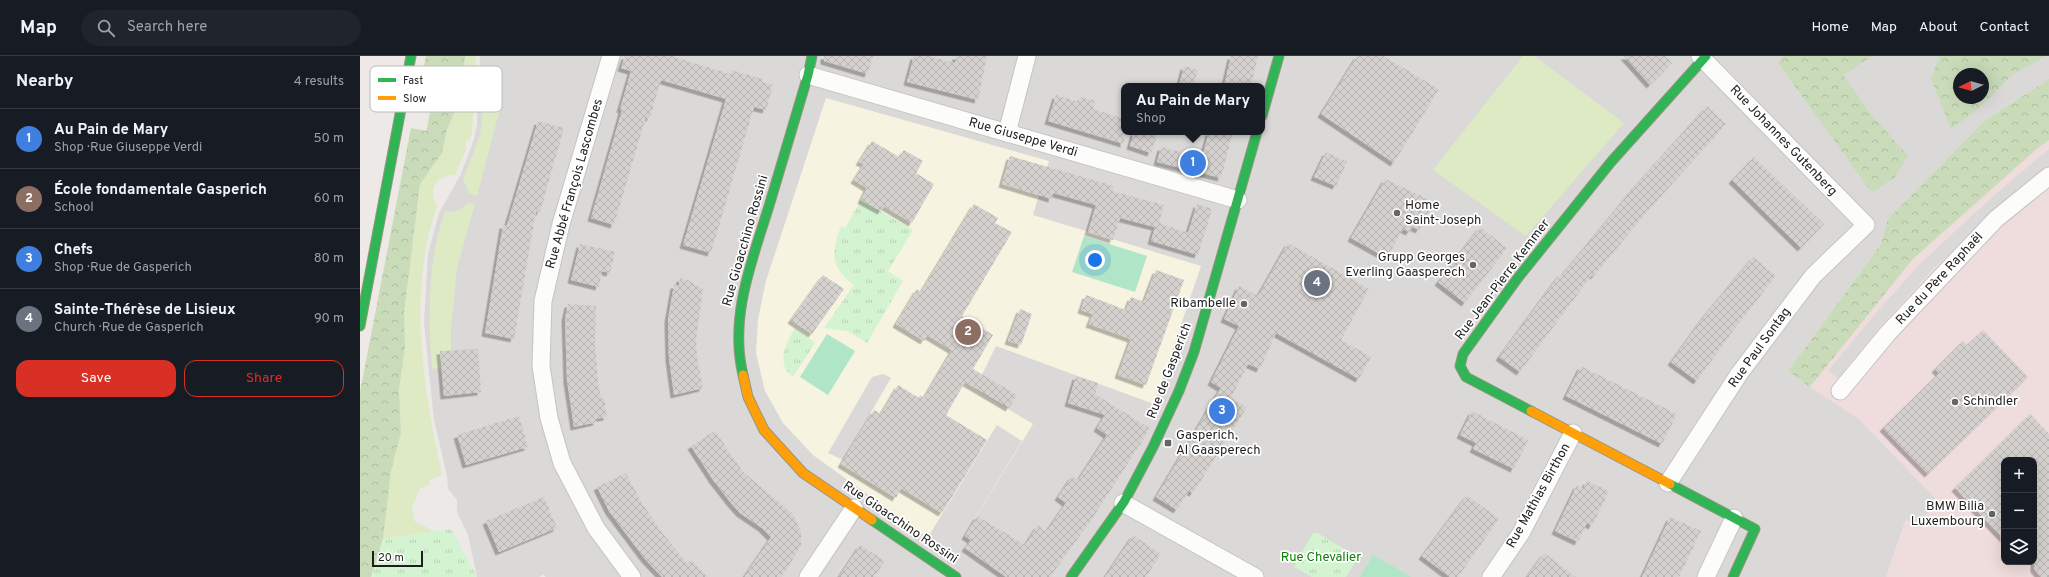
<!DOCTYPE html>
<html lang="en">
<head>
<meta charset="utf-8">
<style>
	:root { --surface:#171b24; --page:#20242c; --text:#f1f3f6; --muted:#9ea1a6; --line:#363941; --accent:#d93025 }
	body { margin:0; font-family:Overpass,sans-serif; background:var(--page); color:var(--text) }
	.controls { position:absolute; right:12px; bottom:12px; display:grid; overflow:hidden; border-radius:8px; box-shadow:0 4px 16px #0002 }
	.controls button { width:36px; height:36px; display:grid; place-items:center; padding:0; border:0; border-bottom:1px solid var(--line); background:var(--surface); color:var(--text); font:20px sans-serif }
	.compass { position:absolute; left:1593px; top:12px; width:36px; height:36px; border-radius:50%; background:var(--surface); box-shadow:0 4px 16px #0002; rotate:264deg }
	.scale { position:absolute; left:12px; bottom:10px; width:51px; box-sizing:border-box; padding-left:4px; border:2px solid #1e1e1e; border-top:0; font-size:11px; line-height:14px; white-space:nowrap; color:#1e1e1e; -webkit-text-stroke:3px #fff; paint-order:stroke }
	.you { position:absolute; left:735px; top:204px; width:14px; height:14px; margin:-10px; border:3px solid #fff; border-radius:50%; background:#1a73e8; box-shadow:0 0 0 6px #1a73e833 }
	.badge { display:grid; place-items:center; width:26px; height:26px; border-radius:50%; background:var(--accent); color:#fff; font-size:13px; font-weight:700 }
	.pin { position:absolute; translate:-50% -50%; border:2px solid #fff; box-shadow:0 1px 4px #0006 }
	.popup { position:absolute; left:761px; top:27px; width:144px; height:52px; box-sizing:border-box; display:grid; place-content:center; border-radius:8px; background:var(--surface); filter:drop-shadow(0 1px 3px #0005); font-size:13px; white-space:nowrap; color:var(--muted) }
	.popup b { font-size:15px; color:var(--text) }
	.popup::after { content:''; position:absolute; left:50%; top:100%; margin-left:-8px; border:8px solid transparent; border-top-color:var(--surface) }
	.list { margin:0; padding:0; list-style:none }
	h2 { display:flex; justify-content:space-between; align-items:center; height:52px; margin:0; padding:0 16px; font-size:17px }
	h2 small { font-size:13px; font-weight:400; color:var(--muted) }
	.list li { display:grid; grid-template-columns:26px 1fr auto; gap:12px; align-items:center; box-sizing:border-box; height:60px; padding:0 16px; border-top:1px solid var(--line) }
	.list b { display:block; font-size:15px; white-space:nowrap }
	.list p { margin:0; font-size:13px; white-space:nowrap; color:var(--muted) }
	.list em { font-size:13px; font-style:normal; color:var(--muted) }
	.actions { display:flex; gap:8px; padding:12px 16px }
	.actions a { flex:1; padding:9px 0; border:1px solid var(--accent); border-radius:12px; text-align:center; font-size:14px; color:var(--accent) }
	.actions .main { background:var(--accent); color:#fff }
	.icon { flex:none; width:22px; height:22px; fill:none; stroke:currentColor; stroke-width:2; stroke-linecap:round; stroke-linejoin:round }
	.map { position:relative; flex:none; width:1689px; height:521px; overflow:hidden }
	header { display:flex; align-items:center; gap:24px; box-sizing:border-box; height:56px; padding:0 20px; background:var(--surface); border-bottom:1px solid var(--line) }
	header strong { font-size:19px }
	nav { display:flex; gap:22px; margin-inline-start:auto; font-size:14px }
	.search { width:280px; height:36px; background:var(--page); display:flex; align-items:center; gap:10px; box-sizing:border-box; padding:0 14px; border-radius:22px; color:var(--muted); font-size:15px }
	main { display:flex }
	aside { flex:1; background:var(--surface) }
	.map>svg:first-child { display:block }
	.residential { fill:#dbd9d8; fill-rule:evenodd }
	.commercial { fill:#efdcdc; fill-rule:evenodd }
	.education { fill:#f6f3e1 }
	.religious { fill:#dad9d8 }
	.grass { fill:#ddeac3 }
	.forest { fill:url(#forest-crowns); fill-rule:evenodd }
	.park { fill:url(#park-tufts) }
	.pitch { fill:#b0e5c8 }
	.building { fill:url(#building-cross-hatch); filter:url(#shadow) }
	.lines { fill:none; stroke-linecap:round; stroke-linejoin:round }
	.street-casing { stroke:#c5c4c2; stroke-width:19 }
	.fast-casing { stroke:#97967e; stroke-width:11 }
	.slow-casing { stroke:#97967e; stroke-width:11 }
	.street { stroke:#fcfcfb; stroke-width:17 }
	.fast { stroke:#30b455; stroke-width:9 }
	.slow { stroke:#ff9f0a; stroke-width:9 }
	.poi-dot { fill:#666564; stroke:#fff; stroke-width:1.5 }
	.labels { text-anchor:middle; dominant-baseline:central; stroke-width:3.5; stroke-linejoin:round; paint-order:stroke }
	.street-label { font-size:13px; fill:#1e1e1e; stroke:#fff }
	.poi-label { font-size:13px; fill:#1e1e1e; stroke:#fff; text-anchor:start }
	.park-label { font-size:13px; fill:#0b8007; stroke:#fff }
	.key { fill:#fff; stroke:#bcbcbc; stroke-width:1 }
	.key-label { font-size:11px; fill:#1e1e1e }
</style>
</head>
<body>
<header>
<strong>Map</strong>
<div class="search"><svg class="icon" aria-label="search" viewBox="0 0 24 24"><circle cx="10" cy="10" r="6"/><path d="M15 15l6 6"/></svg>Search here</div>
<nav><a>Home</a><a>Map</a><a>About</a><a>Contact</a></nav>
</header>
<main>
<aside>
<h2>Nearby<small>4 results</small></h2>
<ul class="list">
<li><span class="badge" style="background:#3f7fe0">1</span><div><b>Au Pain de Mary</b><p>Shop · Rue Giuseppe Verdi</p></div><em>50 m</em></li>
<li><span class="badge" style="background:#8d6e63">2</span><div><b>École fondamentale Gasperich</b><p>School</p></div><em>60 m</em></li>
<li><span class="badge" style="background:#3f7fe0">3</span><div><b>Chefs</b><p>Shop · Rue de Gasperich</p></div><em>80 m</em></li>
<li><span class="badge" style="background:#6b7280">4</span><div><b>Sainte-Thérèse de Lisieux</b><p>Church · Rue de Gasperich</p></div><em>90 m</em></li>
</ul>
<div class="actions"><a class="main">Save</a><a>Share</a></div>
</aside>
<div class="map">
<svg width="1689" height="521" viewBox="0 0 1689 521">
	<defs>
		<pattern id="forest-crowns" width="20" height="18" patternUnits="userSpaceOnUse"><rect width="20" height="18" fill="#cadbba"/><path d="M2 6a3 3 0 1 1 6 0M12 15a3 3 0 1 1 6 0" fill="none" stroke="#adbc9f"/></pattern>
		<pattern id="park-tufts" width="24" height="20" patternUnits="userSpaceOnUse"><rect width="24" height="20" fill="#d4f3d0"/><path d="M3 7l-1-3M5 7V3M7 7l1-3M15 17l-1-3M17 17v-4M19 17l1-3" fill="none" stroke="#b6d0b2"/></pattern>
		<pattern id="building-cross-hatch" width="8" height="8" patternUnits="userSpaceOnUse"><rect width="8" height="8" fill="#d4d1cf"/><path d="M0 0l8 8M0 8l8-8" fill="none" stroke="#b6b3b1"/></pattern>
		<filter id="shadow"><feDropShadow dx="-3.5" dy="3.5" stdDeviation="0" flood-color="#0004"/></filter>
	</defs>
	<rect width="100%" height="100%" fill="#ece9e6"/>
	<path class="residential" d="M120,0H1689V23L1624,65L1528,163L1521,188L1428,315L1499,363L1576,443L1558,474L1546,463L1526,521H186L184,518L179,521H117L108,479L97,456V444L88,433L87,420L74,364L64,267L68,198L79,157L101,118L114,83L117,69ZM1599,18H1623V42H1599ZM764,30H902V76H764Z"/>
	<path class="commercial" d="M1689,84V521H1526L1546,463L1558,474L1576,443L1499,363L1450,331L1553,203L1679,91ZM1644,404H1674V506H1644Z"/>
	<polygon class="education" points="466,42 689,105 673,159 841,210 794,348 636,290 615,333 673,368 594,497 567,481 453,399 423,367 405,335 396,297 398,263 406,225"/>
	<g class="religious">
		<polygon points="145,2 220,21 210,59 133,38"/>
		<polygon points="1689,93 1689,111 1660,133 1573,213 1526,264 1478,322 1468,315 1515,258 1561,207 1629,144"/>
		<polygon points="945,156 1027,202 1009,233 928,187"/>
		<polygon points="523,318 531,322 483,404 468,397 512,321"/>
		<polygon points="637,369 662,385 594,497 568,481"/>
		<polygon points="231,483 252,515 244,521 186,521 184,518"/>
		<polygon points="1369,486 1375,500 1364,521 1351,521"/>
	</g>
	<g class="grass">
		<path d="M105,0H116L112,76L110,84H107L105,90L107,91L95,119C76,119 67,134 77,150C47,237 63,331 82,419L69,424L70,429L60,432L52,451L55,466L74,475L23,483L31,415L41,377L39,333L45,292L44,257L60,128L82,97L87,73L99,46Z"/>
		<polygon points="1163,0 1174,0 1264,67 1166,180 1073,114"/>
		<polygon points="127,20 133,23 133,27 136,29 134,38 143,41 117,140 109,138 108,133 103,124 119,82 122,67 124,21"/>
		<path d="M108,147L115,148L97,212L91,272V295H80L81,312L72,313C68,257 67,209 85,155C96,157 101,154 108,147Z"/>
	</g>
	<g class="forest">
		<polygon points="66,0 105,0 99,46 87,73 82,97 60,128 44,257 45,292 39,333 41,377 31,415 23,483 11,521 0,521 0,336 51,72 66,75 67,72 71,51 56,47"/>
		<polygon points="1424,0 1513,0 1483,19 1511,58 1548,100 1535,121 1512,137 1418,7"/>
		<path d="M1579,0H1686L1652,19L1618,53L1591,73L1571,23ZM1599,18H1623V42H1599Z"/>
		<polygon points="1689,23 1689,84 1679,91 1553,203 1450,331 1428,315 1521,188 1528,163 1624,65"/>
	</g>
	<g class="park">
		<path d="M501,144L553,174L528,215L543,225L507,287L487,275L464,272L494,229C470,212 471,196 481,170L485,172Z"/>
		<path d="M435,272L455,287L433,321C415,308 426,287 435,272Z"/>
		<polygon points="91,473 117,521 11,521 23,483"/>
		<polygon points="954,475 998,501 986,521 952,521 934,511"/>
	</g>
	<g class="pitch">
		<polygon points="724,180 787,200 775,236 712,216"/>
		<polygon points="467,278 495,295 468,339 440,321"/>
		<polygon points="1013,499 1051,521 1000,521"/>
	</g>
	<g class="building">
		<polygon points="265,0 311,0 370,18 371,14 403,23 402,26 413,29 406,54 394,51 351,197 323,189 366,43 301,24 290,62 286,61 254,169 231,162 262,54 260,53 271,15 261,12"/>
		<polygon points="464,0 513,0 508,18 464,5"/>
		<polygon points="554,0 568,0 595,7 596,0 627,0 618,44 547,26"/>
		<polygon points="871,0 898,0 891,30 864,30"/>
		<polygon points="997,0 1023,0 1079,33 1034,107 961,58"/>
		<polygon points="1264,0 1305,0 1312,7 1290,29"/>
		<polygon points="824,10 838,14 833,30 819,30"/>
		<polygon points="696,39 719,46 721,41 735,45 733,53 764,63 764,88 688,65"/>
		<polygon points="1347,50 1366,68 1284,159 1234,220 1232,219 1160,316 1139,301 1200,218 1202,219 1277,128"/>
		<polygon points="178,65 204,72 180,156 176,155 154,283 125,277 143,169 147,169"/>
		<polygon points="774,76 798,76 791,97 770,90"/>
		<polygon points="849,76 873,76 861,122 797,106 801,91 842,101"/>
		<polygon points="512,85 539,101 544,94 563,105 556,117 574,128 552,167 524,150 521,155 501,144 507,132 494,124 504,108 499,106"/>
		<polygon points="966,96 987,106 976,130 954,121"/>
		<polygon points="650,100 754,130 752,135 804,149 799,167 828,177 837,148 852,153 838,199 791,185 795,171 760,162 753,184 728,176 736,149 693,137 692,143 642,128"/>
		<polygon points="1394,101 1464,168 1441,192 1372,124"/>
		<polygon points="1025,123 1074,146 1059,174 1053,171 1049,176 1043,173 1027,202 991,182"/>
		<polygon points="614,148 638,162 635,167 652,176 602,260 633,279 613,313 657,339 649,352 605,326 586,359 627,384 582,457 541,432 536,442 481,408 514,354 521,358 538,329 559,342 560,339 564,342 592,294 567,279 564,285 536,268 557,233 561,236"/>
		<polygon points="1120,171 1147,192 1105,247 1078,226"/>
		<polygon points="928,187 1009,233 981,284 1011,301 999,323 916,277 900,313 888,308 871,342 887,351 833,437 829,435 817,454 796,441 861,332 851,326 879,270 864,263 879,230 898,240"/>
		<polygon points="220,188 255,196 250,217 242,215 239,231 211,224"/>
		<polygon points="1393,201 1416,220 1375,272 1337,325 1311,306 1345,259"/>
		<polygon points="796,214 824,224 786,329 758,319 771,283 729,268 733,258 721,254 726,239 766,254 771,241 784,246"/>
		<polygon points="463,219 484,233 452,278 431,264"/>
		<polygon points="320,222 328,224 343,233 336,284 337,301 343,332 314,339 309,302 308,263 314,229 319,229"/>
		<polygon points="208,248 236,250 235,288 238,326 241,342 244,342 247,361 236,363 237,366 214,371 207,324 205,262"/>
		<polygon points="660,253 672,258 661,289 648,285"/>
		<polygon points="1623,274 1668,321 1568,418 1523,372 1579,317 1575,313 1603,285 1607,289"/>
		<polygon points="118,293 121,336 84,340 80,295"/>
		<polygon points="1221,310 1317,358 1302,388 1206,340"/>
		<polygon points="716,320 738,327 735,338 789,372 783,384 732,463 690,521 646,521 605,492 611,484 605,480 617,460 665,489 678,469 686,476 706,447 698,441 712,420 718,424 747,379 737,372 745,359 708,347"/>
		<polygon points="1112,355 1168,384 1154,413 1113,393 1116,387 1100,379"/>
		<polygon points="1670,358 1689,378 1689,521 1681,521 1674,513 1674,404 1644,404 1644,483 1595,432"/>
		<polygon points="159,360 168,391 106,409 97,379"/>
		<polygon points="355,375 383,416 433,458 441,476 441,490 422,521 384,521 411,481 402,472 380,457 371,447 353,424 331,390"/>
		<polygon points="266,417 283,449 304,479 327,507 331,504 348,521 302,521 285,503 249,455 237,431"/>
		<polygon points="1227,425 1249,435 1232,470 1227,467 1218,486 1195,475 1217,429 1223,433"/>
		<polygon points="1107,439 1139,463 1098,521 1090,521 1062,500"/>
		<polygon points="184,441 197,472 139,496 126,465"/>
		<polygon points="1310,461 1341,475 1319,521 1282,521"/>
		<polygon points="773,479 801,498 786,521 745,521"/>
		<polygon points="500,489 525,505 514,521 479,521"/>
		<polygon points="1184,497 1216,521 1167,521"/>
	</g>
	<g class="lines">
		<g class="street-casing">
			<g id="street">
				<polyline points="251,0 201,168 183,245 181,310 189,362 202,407 236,472 272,521"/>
				<polyline points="448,19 878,144"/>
				<polyline points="647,77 667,0"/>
				<polyline points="1480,335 1528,277 1636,163 1689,120"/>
				<polyline points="1308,427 1379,318 1453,220 1506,169 1340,0"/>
				<polyline points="763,447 895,521"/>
				<polyline points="448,521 494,452"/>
				<polyline points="1131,521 1161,477 1213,377"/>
				<polyline points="1346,521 1374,462"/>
			</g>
		</g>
		<g class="fast-casing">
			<g id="fast">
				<polyline points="902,60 919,0"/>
				<polyline points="0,270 51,0"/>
				<path d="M383,319C369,261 392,205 409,150C422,106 435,63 448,19L452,0"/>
				<polyline points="1171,355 1106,321 1100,310 1103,298 1157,223 1251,106 1346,0"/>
				<polyline points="1310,428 1395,473 1373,521"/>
				<polyline points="512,464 596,521"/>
				<polyline points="711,521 764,446 793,391 819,335 834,296 897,76"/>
			</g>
		</g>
		<g class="slow-casing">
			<g id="slow">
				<polyline points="383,319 388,341 404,374 443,417 512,464"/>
				<polyline points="1171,355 1310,428"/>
			</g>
		</g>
		<use href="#street" class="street"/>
		<use href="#fast" class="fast"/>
		<use href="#slow" class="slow"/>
	</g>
	<g class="poi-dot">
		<circle cx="1037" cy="157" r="4"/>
		<circle cx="1113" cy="209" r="4"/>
		<circle cx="884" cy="248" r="4"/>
		<circle cx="1595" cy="346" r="4"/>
		<rect x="804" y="383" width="8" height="8" rx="2"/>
		<circle cx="1632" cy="458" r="4"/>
	</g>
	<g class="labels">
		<g class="street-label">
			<text transform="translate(663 82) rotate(16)">Rue Giuseppe Verdi</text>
			<text transform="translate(1423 85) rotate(46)">Rue Johannes Gutenberg</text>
			<text transform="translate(215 128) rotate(-74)">Rue Abbé François Lascombes</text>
			<text transform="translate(386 185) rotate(-74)">Rue Gioacchino Rossini</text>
			<text transform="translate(1580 223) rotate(-47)">Rue du Père Raphaël</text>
			<text transform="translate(1143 224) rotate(-53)">Rue Jean-Pierre Kemmer</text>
			<text transform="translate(1400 292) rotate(-54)">Rue Paul Sontag</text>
			<text transform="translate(810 315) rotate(-69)">Rue de Gasperich</text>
			<text transform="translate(1179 440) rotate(-61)">Rue Mathias Birthon</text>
			<text transform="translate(540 467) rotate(34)">Rue Gioacchino Rossini</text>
		</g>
		<g class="poi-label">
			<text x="1045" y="150">Home<tspan x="1045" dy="15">Saint-Joseph</tspan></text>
			<text x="1105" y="202" text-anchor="end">Grupp Georges<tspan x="1105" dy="15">Everling Gaasperech</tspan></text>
			<text x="876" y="248" text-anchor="end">Ribambelle</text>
			<text x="1603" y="346">Schindler</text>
			<text x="816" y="380">Gasperich,<tspan x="816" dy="15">Al Gaasperech</tspan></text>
			<text x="1624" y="451" text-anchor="end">BMW Bilia<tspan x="1624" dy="15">Luxembourg</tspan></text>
		</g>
		<g class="park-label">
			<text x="961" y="502">Rue Chevalier</text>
		</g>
	</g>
	<rect x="10" y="10" width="132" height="46" rx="6" class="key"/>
	<rect x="18" y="22" width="18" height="4" fill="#30b455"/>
	<rect x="18" y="40" width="18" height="4" fill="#ff9f0a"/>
	<g class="key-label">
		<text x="43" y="28">Fast</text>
		<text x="43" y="46">Slow</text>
	</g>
</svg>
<div class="controls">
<button>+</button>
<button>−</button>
<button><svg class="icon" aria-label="layers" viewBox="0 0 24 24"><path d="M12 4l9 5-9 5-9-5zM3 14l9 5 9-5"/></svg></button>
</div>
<svg class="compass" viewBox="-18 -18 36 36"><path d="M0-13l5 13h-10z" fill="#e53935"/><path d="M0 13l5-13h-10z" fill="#9ea1a6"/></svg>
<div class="scale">20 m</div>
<div class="you"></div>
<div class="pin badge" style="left:833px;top:107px;background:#3f7fe0">1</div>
<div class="popup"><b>Au Pain de Mary</b>Shop</div>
<div class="pin badge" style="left:608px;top:276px;background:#8d6e63">2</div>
<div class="pin badge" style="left:862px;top:355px;background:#3f7fe0">3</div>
<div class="pin badge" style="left:957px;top:227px;background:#6b7280">4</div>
</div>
</main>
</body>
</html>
